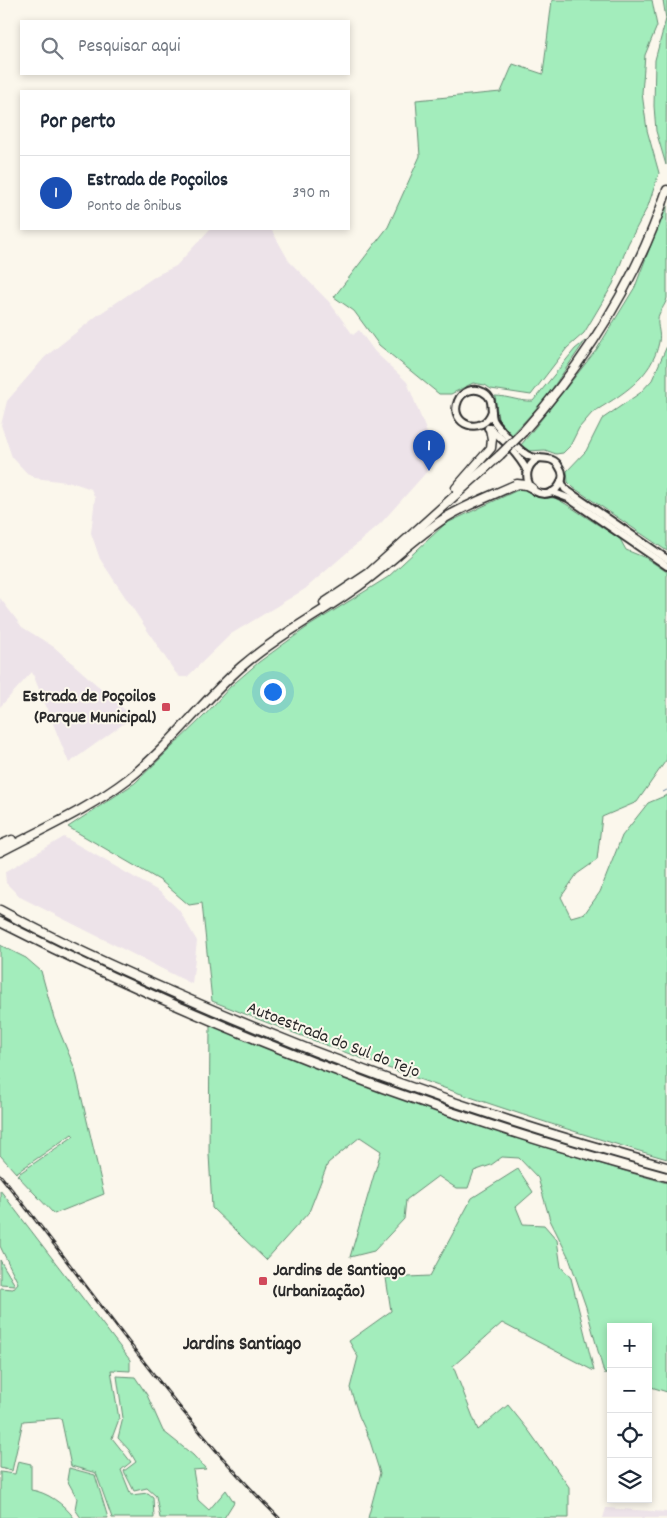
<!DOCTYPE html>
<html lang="pt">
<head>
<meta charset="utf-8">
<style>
	:root { --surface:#fff; --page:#f2f2f3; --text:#1f2937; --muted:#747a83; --line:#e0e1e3; --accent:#d1495b }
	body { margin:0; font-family:Dekko,sans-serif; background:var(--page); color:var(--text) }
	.controls { position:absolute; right:15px; bottom:15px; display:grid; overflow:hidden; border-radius:0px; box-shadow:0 2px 8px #0003 }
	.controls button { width:45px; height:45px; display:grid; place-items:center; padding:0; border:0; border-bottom:1px solid var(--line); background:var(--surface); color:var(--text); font:25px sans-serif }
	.you { position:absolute; left:272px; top:691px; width:18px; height:18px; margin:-12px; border:4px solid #fff; border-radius:50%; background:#1a73e8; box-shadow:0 0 0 8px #1a73e833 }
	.badge { display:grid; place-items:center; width:32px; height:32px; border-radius:50%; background:var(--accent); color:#fff; font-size:16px; font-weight:700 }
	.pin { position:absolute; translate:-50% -41px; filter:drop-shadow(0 1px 2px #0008) }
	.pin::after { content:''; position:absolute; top:26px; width:18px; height:15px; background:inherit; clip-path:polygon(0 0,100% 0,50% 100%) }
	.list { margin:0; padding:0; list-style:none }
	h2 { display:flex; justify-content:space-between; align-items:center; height:65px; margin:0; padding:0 20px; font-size:21px }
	h2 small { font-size:16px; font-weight:400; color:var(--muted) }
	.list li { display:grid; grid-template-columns:32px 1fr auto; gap:15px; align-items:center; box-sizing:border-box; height:75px; padding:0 20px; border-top:1px solid var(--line) }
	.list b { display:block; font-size:19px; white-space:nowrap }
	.list p { margin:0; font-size:16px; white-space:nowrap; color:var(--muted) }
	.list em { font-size:16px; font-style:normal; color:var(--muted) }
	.icon { flex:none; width:28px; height:28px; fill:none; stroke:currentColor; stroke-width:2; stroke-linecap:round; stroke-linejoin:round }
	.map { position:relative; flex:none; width:667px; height:1518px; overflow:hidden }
	.search { position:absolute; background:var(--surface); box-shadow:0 2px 8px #0003; left:20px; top:20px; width:330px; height:55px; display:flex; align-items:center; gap:12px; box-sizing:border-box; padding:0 18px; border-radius:0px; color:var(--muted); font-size:19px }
	.panel { position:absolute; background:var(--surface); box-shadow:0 2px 8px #0003; left:20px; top:90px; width:330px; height:140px; border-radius:0px }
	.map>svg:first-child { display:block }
	.built { fill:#ede3e9 }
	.green { fill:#a3edbc; stroke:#678c74 }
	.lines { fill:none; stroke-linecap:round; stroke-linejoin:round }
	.stream { stroke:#6c86a2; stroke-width:1 }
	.secondary-casing { stroke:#2b2b2b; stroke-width:10 }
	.highway-casing { stroke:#2b2b2b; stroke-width:11 }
	.secondary { stroke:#fbf7ec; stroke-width:6 }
	.highway { stroke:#fbf7ec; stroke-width:8 }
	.rail-casing { stroke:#2b2b2b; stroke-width:3 }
	.rail { stroke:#fbf7ec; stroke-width:1; stroke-dasharray:4; stroke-linecap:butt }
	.highway-bridge-casing { stroke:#2b2b2b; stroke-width:11; stroke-linecap:butt }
	.highway-bridge { stroke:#fbf7ec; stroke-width:8 }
	.poi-dot { fill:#d1495b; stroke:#fbf7ec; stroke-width:2 }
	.labels { text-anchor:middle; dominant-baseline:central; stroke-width:4; stroke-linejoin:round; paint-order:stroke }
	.poi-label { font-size:18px; font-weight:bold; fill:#2b2b2b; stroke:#fbf7ec; text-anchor:end }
	.street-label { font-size:18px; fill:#2b2b2b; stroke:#fbf7ec }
	.neighbourhood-label { font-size:19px; font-weight:bold; fill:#2b2b2b; stroke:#fbf7ec }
</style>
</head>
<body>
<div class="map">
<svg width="667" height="1518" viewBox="0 0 667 1518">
	<rect width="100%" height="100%" fill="#fbf7ec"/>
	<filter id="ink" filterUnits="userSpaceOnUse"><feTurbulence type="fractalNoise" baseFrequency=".02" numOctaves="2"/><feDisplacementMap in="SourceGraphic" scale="10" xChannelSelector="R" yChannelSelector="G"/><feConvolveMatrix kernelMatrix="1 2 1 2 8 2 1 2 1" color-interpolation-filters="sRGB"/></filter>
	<g filter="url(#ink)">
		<g class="built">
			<polygon points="210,229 271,229 289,261 330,303 353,335 359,330 375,352 407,382 433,448 434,458 431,467 381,523 305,589 231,634 187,677 180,677 175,672 100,559 91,533 95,498 91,489 74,483 35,478 27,473 12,457 1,425 7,401 45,357 98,315 157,275 176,266"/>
			<polygon points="0,598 22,627 54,647 133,717 69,763 32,672 0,707"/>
			<polygon points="64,837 160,892 179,910 197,941 192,984 20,897 6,883 5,872"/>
			<polygon points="606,1508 667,1512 667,1518 603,1518"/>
		</g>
		<g class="green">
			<polygon points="552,0 652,0 657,26 645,55 642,93 647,130 659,173 648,206 628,244 613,284 584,333 567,348 531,395 491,389 485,385 473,383 451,394 439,394 379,345 354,311 334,297 388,227 420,156 416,100 501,92 513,64 543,74"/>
			<polygon points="663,0 667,0 666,165 656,131 654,106 655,60 666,19"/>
			<path d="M667,202V298C665,307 658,312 658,319C657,327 661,333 659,342C652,378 621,395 592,413L579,428L570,446L563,453L556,454L545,450L529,451L521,445L597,349L635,287Z"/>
			<path d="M585,341L545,399L512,435L498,419L495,396C508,396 520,402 533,401L575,349Z"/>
			<polygon points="667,346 667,551 574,488 568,482 567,471 586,451 602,419 640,393 652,380"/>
			<path d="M522,488L537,497L555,498L566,504L620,539L626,550L646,558L667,572V759L637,802L602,817L597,860L577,874L561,897L571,917L585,913L600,892L622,836L648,803L667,795V1159C512,1115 361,1060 212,1001L202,903L189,905L161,881L68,827L135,783L204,716L230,687L259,662L306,628L388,577L445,524Z"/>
			<polygon points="0,945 26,958 41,971 54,1018 75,1069 104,1194 54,1214 17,1175 74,1136 72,1134 16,1173 0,1155"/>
			<path d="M210,1025C256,1044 302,1063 349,1080C453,1119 559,1153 667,1183V1392L648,1386V1327H611V1375L604,1373L586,1307L569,1258L550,1220L538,1178L519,1158L502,1157L491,1165L474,1171L468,1188H456L438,1176L406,1200L404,1219L374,1251L350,1257L381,1151L360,1137L328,1163L309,1212L266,1260L212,1208L209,1154Z"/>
			<polygon points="518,1169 533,1192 516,1207 523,1224 544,1225 557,1240 561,1267 571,1278 594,1371 502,1323 453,1366 478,1430 508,1405 529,1431 569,1487 569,1518 368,1518 380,1473 369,1438 359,1416 350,1388 358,1357 349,1341 391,1311 386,1278 430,1276 472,1198"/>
			<polygon points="0,1190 130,1360 130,1371 111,1370 119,1419 112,1438 131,1462 121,1470 131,1495 148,1493 153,1497 154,1518 112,1518 96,1473 71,1466 61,1418 23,1421 12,1471 0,1468 0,1288 13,1289 18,1283 0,1246"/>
			<polygon points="0,1260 15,1285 0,1284"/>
			<polygon points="117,1376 135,1377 147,1395 163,1431 193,1455 206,1469 193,1470 198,1500 209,1510 226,1490 234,1502 224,1518 160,1518 156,1496 147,1488 134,1491 124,1471 136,1462 129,1450 118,1438 123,1418"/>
			<path d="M18,1461L31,1464V1490C47,1492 64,1504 74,1518H0V1472L15,1474Z"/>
			<polygon points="69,1468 95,1475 108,1518 81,1518 75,1509 77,1498 67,1480"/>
		</g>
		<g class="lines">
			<polyline class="stream" points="663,792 667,790"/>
			<g class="secondary-casing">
				<g id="secondary">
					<path d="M492,411C483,438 448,424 458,401C462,391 474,387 483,392C495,398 490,409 493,419C495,424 499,427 502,431C510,439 517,449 527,455C538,462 553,453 560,468C563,472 563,478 561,482C559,487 555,491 550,493C528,500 517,467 540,458"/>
					<path d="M488,428C502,437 520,457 527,471"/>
					<polyline points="561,481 565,489 667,559"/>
					<polyline points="552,492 568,498 667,566"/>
				</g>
			</g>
			<g class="highway-casing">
				<g id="highway">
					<path d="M523,432C586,361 637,280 667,190"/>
					<polyline points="456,488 491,448 492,439 490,429"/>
					<polyline points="324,603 369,573 500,455"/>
					<polyline points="0,845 12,840"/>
					<path d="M0,852C43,829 89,809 128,779C171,746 201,702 241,667C277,636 318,615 356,588C387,566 413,539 445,518C468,504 493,495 517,484L526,485L532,488"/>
					<path d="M0,910C61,943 125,972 188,999C343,1067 504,1123 667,1167"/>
					<path d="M0,922C212,1030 437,1116 667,1177"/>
				</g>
			</g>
			<use href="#secondary" class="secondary"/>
			<use href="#highway" class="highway"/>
			<g class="rail-casing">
				<path id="rail" d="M0,1175C93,1290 174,1414 279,1518"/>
			</g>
			<use href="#rail" class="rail"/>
			<g class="highway-bridge-casing">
				<polyline id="highway-bridge" points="500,455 523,432"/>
			</g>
			<use href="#highway-bridge" class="highway-bridge"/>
		</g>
	</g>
	<g class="poi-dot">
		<rect x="161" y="702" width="10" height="10" rx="2.5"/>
		<rect x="258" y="1276" width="10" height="10" rx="2.5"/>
	</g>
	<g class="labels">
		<g class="poi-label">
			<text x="156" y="697">Estrada de Poçoilos<tspan x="156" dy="21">(Parque Municipal)</tspan></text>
			<text x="273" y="1271" text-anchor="start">Jardins de Santiago<tspan x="273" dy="21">(Urbanização)</tspan></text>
		</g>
		<g class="street-label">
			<text transform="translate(333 1041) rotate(21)">Autoestrada do Sul do Tejo</text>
		</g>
		<g class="neighbourhood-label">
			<text x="242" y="1345">Jardins Santiago</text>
		</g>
	</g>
</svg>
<div class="controls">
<button>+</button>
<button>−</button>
<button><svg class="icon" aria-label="locate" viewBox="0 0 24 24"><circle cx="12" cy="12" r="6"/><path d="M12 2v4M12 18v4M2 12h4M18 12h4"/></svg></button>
<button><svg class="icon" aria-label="layers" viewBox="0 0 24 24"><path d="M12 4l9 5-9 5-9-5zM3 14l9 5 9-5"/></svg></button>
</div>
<div class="you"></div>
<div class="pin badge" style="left:429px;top:471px;background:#1a4fb4">1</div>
<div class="search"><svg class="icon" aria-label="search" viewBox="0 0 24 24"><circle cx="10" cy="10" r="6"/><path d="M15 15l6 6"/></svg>Pesquisar aqui</div>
<section class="panel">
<h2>Por perto<small></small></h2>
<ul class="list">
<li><span class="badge" style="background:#1a4fb4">1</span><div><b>Estrada de Poçoilos</b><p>Ponto de ônibus</p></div><em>390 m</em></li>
</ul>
</section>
</div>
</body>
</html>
